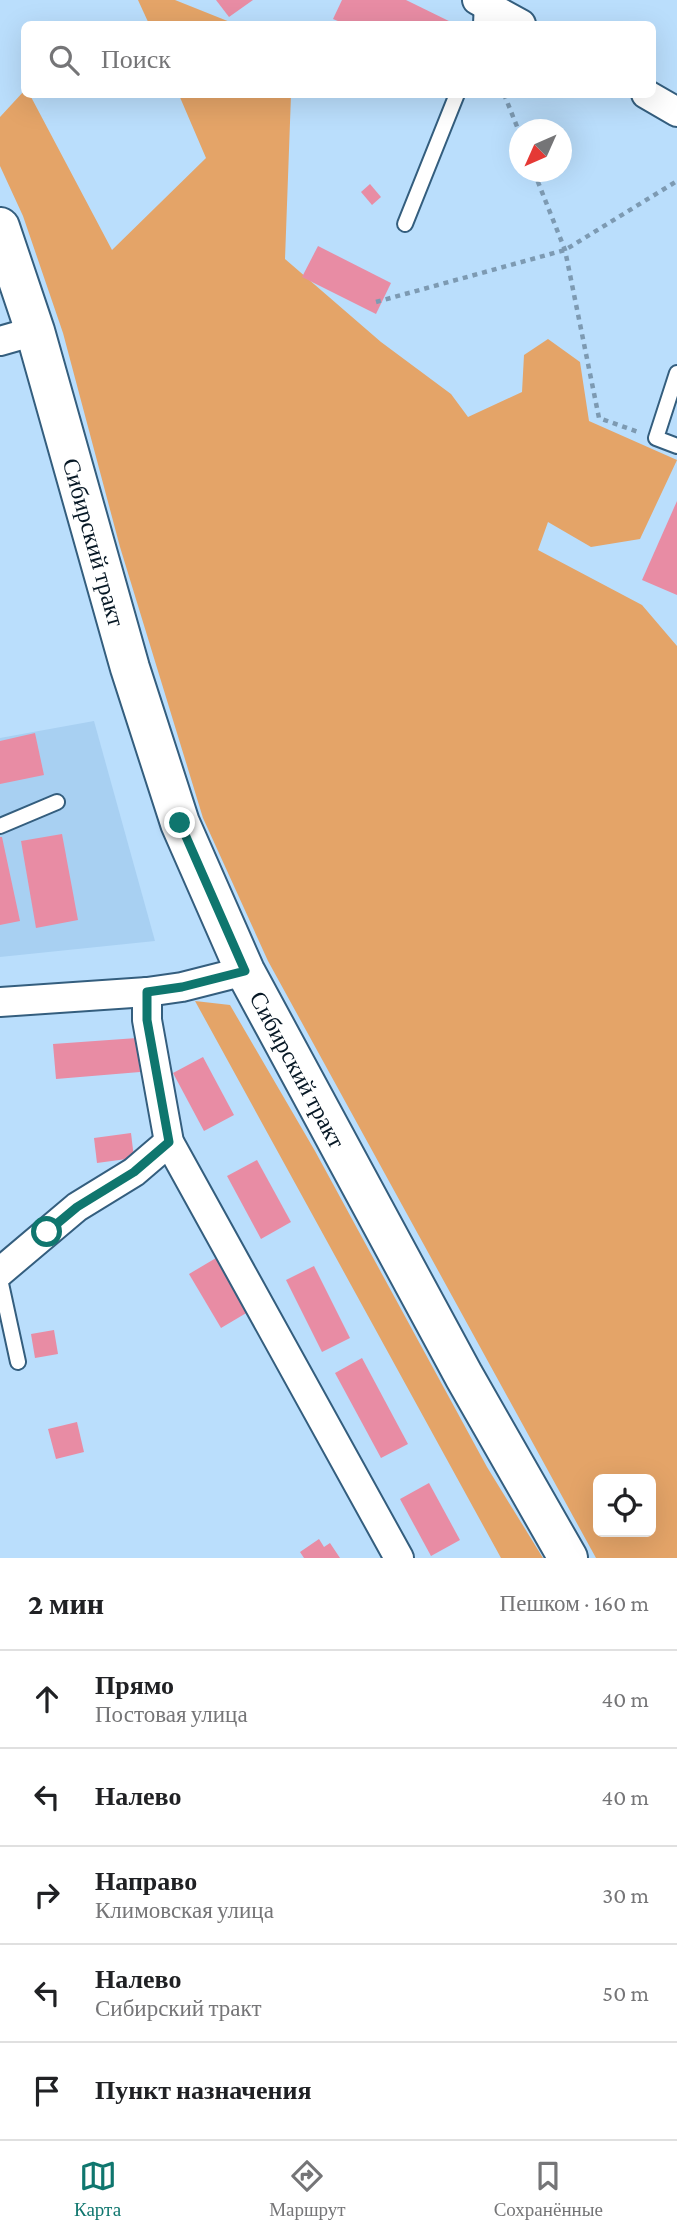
<!DOCTYPE html>
<html lang="ru">
<head>
<meta charset="utf-8">
<style>
	:root { --surface:#fff; --page:#f2f2f2; --text:#202124; --muted:#757577; --line:#e0e0e0; --accent:#0f766e }
	body { margin:0; font-family:"Crimson Pro",serif; background:var(--page); color:var(--text) }
	.controls { position:absolute; right:21px; bottom:21px; display:grid; overflow:hidden; border-radius:10px; box-shadow:0 7px 28px #0002 }
	.controls button { width:63px; height:63px; display:grid; place-items:center; padding:0; border:0; border-bottom:2px solid var(--line); background:var(--surface); color:var(--text); font:35px sans-serif }
	.compass { position:absolute; left:509px; top:119px; width:63px; height:63px; border-radius:50%; background:var(--surface); box-shadow:0 7px 28px #0002; rotate:225deg }
	.stop { position:absolute; width:21px; height:21px; margin:-16px; border:5px solid #0f766e; border-radius:50%; background:#fff }
	.stop.end { background:#0f766e; border-color:#fff; box-shadow:0 2px 7px #0008 }
	.list { margin:0; padding:0; list-style:none }
	h2 { display:flex; justify-content:space-between; align-items:center; height:91px; margin:0; padding:0 28px; font-size:30px }
	h2 small { font-size:23px; font-weight:400; color:var(--muted) }
	.list li { display:grid; grid-template-columns:46px 1fr auto; gap:21px; align-items:center; box-sizing:border-box; height:98px; padding:0 28px; border-top:2px solid var(--line) }
	.list b { display:block; font-size:26px; white-space:nowrap }
	.list p { margin:0; font-size:23px; white-space:nowrap; color:var(--muted) }
	.list em { font-size:23px; font-style:normal; color:var(--muted) }
	.icon { flex:none; width:38px; height:38px; fill:none; stroke:currentColor; stroke-width:2; stroke-linecap:round; stroke-linejoin:round }
	.map { position:relative; flex:none; width:677px; height:1558px; overflow:hidden }
	.search { position:absolute; background:var(--surface); box-shadow:0 7px 28px #0002; left:21px; right:21px; top:21px; height:77px; display:flex; align-items:center; gap:18px; box-sizing:border-box; padding:0 24px; border-radius:10px; color:var(--muted); font-size:26px }
	.sheet { height:581px; background:var(--surface) }
	nav { display:flex; justify-content:space-around; align-items:center; box-sizing:border-box; height:98px; border-top:2px solid var(--line); background:var(--surface); font-size:19px; color:var(--muted) }
	nav a { display:grid; justify-items:center; gap:4px }
	nav .on { color:var(--accent) }
	.map>svg:first-child { display:block }
	.built { fill:#a8d0f2 }
	.green { fill:#e4a468; fill-rule:evenodd }
	.building { fill:#e88ca4 }
	.lines { fill:none; stroke-linecap:round; stroke-linejoin:round }
	.service-casing { stroke:#345e7e; stroke-width:18 }
	.minor-casing { stroke:#345e7e; stroke-width:32 }
	.secondary-casing { stroke:#345e7e; stroke-width:42 }
	.path { stroke:#7d9ab2; stroke-width:4.5; stroke-dasharray:5 5; stroke-linecap:butt }
	.service { stroke:#fff; stroke-width:14 }
	.minor { stroke:#fff; stroke-width:28 }
	.secondary { stroke:#fff; stroke-width:38 }
	.route { stroke:#0f766e; stroke-width:9 }
	.labels { text-anchor:middle; dominant-baseline:central; stroke-width:7; stroke-linejoin:round; paint-order:stroke }
	.street-label { font-size:24px; fill:#071825; stroke:#d7e9f8 }
</style>
</head>
<body>
<div class="map">
<svg width="677" height="1558" viewBox="0 0 677 1558">
	<rect width="100%" height="100%" fill="#badefc"/>
	<polygon class="built" points="94,721 155,941 0,957 0,738"/>
	<g class="green">
		<polygon points="138,0 175,0 235,24 149,24"/>
		<path d="M24,91V94L30,95L112,250L206,158L179,95H291L285,259L381,342L451,394L468,417L522,392L524,355L548,339L580,362L589,421L677,460L640,539L591,547L548,522L538,550L642,605L677,646V1558H596L268,961L203,818L120,547L63,333L23,216L0,166V117ZM598,1479H651V1532H598Z"/>
		<polygon points="195,1001 230,1005 315,1151 487,1467 543,1558 501,1558"/>
	</g>
	<g class="building">
		<polygon points="216,0 253,0 229,17"/>
		<polygon points="342,0 406,0 455,24 345,24 333,19"/>
		<polygon points="370,184 381,197 372,205 361,192"/>
		<polygon points="318,246 391,283 376,314 302,277"/>
		<polygon points="677,501 677,595 642,580"/>
		<polygon points="35,733 44,775 0,784 0,741"/>
		<polygon points="62,834 78,920 36,928 21,841"/>
		<polygon points="0,837 2,837 20,921 0,925"/>
		<polygon points="137,1038 140,1072 56,1079 53,1044"/>
		<polygon points="203,1057 234,1115 204,1131 173,1073"/>
		<polygon points="131,1133 134,1158 97,1163 94,1138"/>
		<polygon points="257,1160 291,1222 261,1239 227,1176"/>
		<polygon points="216,1258 248,1312 221,1328 189,1274"/>
		<polygon points="314,1266 350,1338 322,1352 286,1280"/>
		<polygon points="54,1330 58,1354 35,1358 31,1334"/>
		<polygon points="362,1358 408,1444 381,1458 335,1373"/>
		<polygon points="77,1422 84,1452 56,1459 48,1429"/>
		<polygon points="429,1483 460,1540 431,1556 400,1499"/>
		<polygon points="319,1539 324,1547 330,1543 340,1558 304,1558 300,1552"/>
	</g>
	<g class="lines">
		<g class="service-casing">
			<g id="service">
				<polyline points="481,24 482,2"/>
				<polyline points="405,224 457,94"/>
				<polyline points="677,373 656,438 677,446"/>
				<polyline points="0,826 57,802"/>
				<polyline points="0,1279 18,1362"/>
			</g>
		</g>
		<g class="minor-casing">
			<g id="minor">
				<polyline points="477,0 521,24"/>
				<polyline points="646,94 677,112"/>
				<polyline points="0,341 35,331"/>
				<polyline points="147,992 147,1020 169,1142 399,1558"/>
				<polyline points="0,1002 147,992 182,987 245,971"/>
				<polyline points="0,1272 77,1207 134,1172 169,1142"/>
			</g>
		</g>
		<g class="secondary-casing">
			<g id="secondary">
				<path id="s1" d="M0,227L35,331L130,668L180,823L245,971L464,1376L568,1558"/>
			</g>
		</g>
		<g class="path">
			<polyline points="504,94 520,134"/>
			<polyline points="534,172 565,250 599,418 641,433"/>
			<polyline points="376,302 565,250 677,181"/>
		</g>
		<use href="#service" class="service"/>
		<use href="#minor" class="minor"/>
		<use href="#secondary" class="secondary"/>
	</g>
	<g class="lines">
		<polyline class="route" points="47,1232 77,1207 134,1172 169,1142 147,1020 147,992 182,987 245,971 180,823"/>
	</g>
	<g class="labels">
		<g class="street-label">
			<text stroke="none"><textPath href="#s1" startOffset="329">Сибирский тракт</textPath></text>
			<text stroke="none"><textPath href="#s1" startOffset="896">Сибирский тракт</textPath></text>
		</g>
	</g>
</svg>
<div class="controls">
<button><svg class="icon" aria-label="locate" viewBox="0 0 24 24"><circle cx="12" cy="12" r="6"/><path d="M12 2v4M12 18v4M2 12h4M18 12h4"/></svg></button>
</div>
<svg class="compass" viewBox="-18 -18 36 36"><path d="M0-13l5 13h-10z" fill="#e53935"/><path d="M0 13l5-13h-10z" fill="#757577"/></svg>
<div class="stop" style="left:47px;top:1232px"></div>
<div class="stop end" style="left:180px;top:823px"></div>
<div class="search"><svg class="icon" aria-label="search" viewBox="0 0 24 24"><circle cx="10" cy="10" r="6"/><path d="M15 15l6 6"/></svg>Поиск</div>
</div>
<section class="sheet">
<h2>2 мин<small>Пешком · 160 m</small></h2>
<ul class="list">
<li><svg class="icon" aria-label="ahead" viewBox="0 0 24 24"><path d="M12 20V5M6 11l6-6 6 6"/></svg><div><b>Прямо</b><p>Постовая улица</p></div><em>40 m</em></li>
<li><svg class="icon" aria-label="left" viewBox="0 0 24 24"><path d="M17 20v-9H6M10 6l-5 5 5 5"/></svg><div><b>Налево</b></div><em>40 m</em></li>
<li><svg class="icon" aria-label="right" viewBox="0 0 24 24"><path d="M7 20v-9h11M14 6l5 5-5 5"/></svg><div><b>Направо</b><p>Климовская улица</p></div><em>30 m</em></li>
<li><svg class="icon" aria-label="left" viewBox="0 0 24 24"><path d="M17 20v-9H6M10 6l-5 5 5 5"/></svg><div><b>Налево</b><p>Сибирский тракт</p></div><em>50 m</em></li>
<li><svg class="icon" aria-label="arrive" viewBox="0 0 24 24"><path d="M6 21V4h12l-3 4 3 4H6"/></svg><div><b>Пункт назначения</b></div></li>
</ul>
</section>
<nav>
<a class="on"><svg class="icon" aria-label="map" viewBox="0 0 24 24"><path d="M3 6l6-2 6 2 6-2v14l-6 2-6-2-6 2zM9 4v14M15 6v14"/></svg>Карта</a>
<a><svg class="icon" aria-label="directions" viewBox="0 0 24 24"><path d="M12 3l9 9-9 9-9-9zM9 14v-3h6M13 9l2 2-2 2"/></svg>Маршрут</a>
<a><svg class="icon" aria-label="saved" viewBox="0 0 24 24"><path d="M7 4h10v16l-5-4-5 4z"/></svg>Сохранённые</a>
</nav>
</body>
</html>
